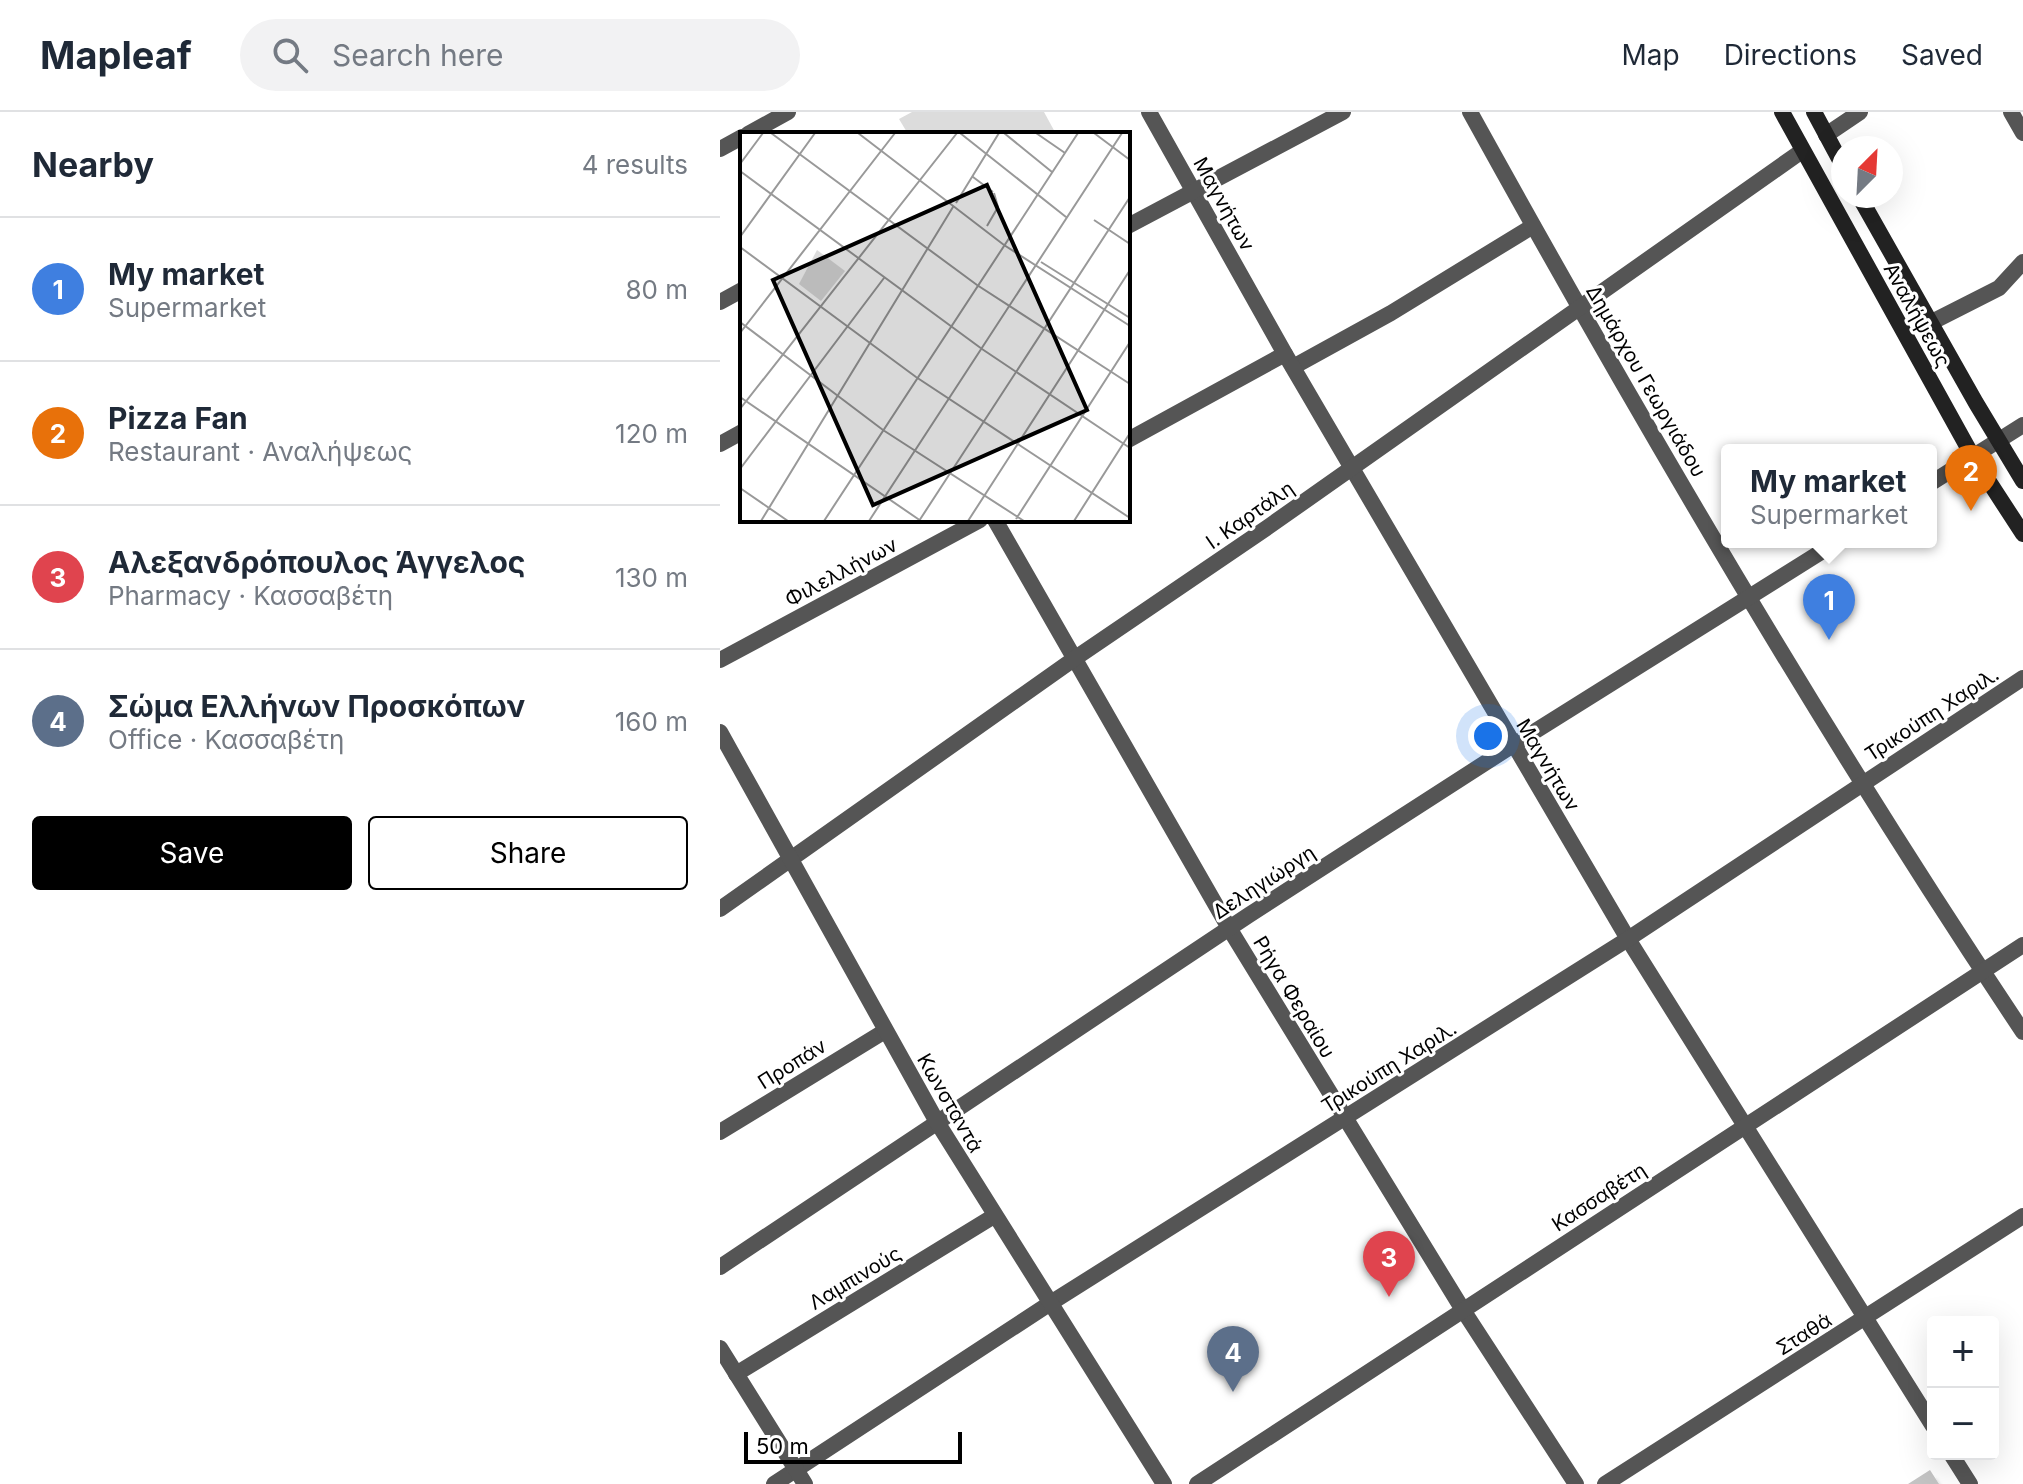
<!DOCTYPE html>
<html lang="en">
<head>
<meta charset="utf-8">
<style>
	:root { --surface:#fff; --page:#f2f2f3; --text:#1f2937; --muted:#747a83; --line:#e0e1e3; --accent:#000 }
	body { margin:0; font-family:Inter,sans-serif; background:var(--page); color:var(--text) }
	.controls { position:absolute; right:24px; bottom:24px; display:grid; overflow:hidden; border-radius:8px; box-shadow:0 8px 32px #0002 }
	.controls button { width:72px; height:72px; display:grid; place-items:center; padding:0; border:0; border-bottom:2px solid var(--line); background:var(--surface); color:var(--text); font:40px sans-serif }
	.compass { position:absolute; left:1111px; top:24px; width:72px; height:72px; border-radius:50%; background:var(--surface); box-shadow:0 8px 32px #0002; rotate:24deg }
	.scale { position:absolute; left:24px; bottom:20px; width:218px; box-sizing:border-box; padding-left:8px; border:4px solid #000; border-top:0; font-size:22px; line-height:28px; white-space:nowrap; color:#000; -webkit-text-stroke:6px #fff; paint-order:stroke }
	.you { position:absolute; left:768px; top:624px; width:28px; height:28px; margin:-20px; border:6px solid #fff; border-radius:50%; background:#1a73e8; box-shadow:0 0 0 12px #1a73e833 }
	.badge { display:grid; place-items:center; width:52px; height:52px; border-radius:50%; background:var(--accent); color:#fff; font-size:26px; font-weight:700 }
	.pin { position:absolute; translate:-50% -66px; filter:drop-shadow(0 2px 4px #0008) }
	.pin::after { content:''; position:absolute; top:42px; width:28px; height:24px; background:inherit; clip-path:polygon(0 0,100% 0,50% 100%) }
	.popup { position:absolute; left:1001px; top:332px; width:216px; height:104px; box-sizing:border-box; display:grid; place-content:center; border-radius:8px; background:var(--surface); filter:drop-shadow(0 2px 6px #0005); font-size:26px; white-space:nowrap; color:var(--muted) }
	.popup b { font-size:30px; color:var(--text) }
	.popup::after { content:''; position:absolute; left:50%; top:100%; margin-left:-16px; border:16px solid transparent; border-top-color:var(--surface) }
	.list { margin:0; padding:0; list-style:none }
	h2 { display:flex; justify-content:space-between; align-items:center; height:104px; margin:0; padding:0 32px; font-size:34px }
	h2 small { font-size:26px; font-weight:400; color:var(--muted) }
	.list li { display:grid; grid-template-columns:52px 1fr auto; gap:24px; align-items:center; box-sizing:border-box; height:144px; padding:0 32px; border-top:2px solid var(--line) }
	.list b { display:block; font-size:30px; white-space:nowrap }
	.list p { margin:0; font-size:26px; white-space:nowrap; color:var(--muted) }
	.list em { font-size:26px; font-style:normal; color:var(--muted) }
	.actions { display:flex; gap:16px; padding:24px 32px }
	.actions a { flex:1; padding:18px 0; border:2px solid var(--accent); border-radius:8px; text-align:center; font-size:28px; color:var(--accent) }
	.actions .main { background:var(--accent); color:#fff }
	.icon { flex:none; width:44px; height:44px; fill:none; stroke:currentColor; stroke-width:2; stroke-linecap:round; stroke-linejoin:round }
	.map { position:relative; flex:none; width:1303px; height:1372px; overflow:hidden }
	header { display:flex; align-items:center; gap:48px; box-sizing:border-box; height:112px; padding:0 40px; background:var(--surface); border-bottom:2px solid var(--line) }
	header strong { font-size:38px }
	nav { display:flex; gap:44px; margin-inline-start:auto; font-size:28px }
	.search { width:560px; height:72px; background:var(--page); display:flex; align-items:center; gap:20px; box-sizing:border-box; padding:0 28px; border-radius:44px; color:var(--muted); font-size:30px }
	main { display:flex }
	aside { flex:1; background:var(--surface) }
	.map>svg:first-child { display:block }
	.green { fill:#dcdcdc }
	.building { fill:#c4c4c4; filter:url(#shadow) }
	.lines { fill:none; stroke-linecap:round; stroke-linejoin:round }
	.service { stroke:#555; stroke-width:16 }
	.pedestrian { stroke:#555; stroke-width:16 }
	.minor { stroke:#555; stroke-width:16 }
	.tertiary { stroke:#555; stroke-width:16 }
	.secondary { stroke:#222; stroke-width:16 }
	.labels { text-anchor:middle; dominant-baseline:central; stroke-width:6; stroke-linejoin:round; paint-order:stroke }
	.street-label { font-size:20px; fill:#000; stroke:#fff }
	.inset-road { fill:none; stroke:#999; stroke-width:2 }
	.view { fill:#000; fill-opacity:0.15; stroke:#000; stroke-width:4 }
	.inset-edge { fill:none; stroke:#000; stroke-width:4 }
</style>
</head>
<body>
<header>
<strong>Mapleaf</strong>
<div class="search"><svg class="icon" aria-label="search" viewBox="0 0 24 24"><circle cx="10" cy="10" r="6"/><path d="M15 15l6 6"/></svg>Search here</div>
<nav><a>Map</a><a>Directions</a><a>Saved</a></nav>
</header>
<main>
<aside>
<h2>Nearby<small>4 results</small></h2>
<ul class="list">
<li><span class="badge" style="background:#3f7fe0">1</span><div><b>My market</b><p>Supermarket</p></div><em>80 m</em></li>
<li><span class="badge" style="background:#e8710a">2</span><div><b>Pizza Fan</b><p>Restaurant · Αναλήψεως</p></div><em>120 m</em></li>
<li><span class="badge" style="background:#e0444e">3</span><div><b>Αλεξανδρόπουλος Άγγελος</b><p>Pharmacy · Κασσαβέτη</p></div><em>130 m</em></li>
<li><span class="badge" style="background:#5c6f8a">4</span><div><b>Σώμα Ελλήνων Προσκόπων</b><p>Office · Κασσαβέτη</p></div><em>160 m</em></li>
</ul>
<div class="actions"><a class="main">Save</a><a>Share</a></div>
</aside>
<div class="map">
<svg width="1303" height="1372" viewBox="0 0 1303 1372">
	<defs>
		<filter id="shadow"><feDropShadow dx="5" dy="9" stdDeviation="2" flood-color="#0004"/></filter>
	</defs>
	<rect width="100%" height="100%" fill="#fff"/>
	<polygon class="green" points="192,0 324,0 336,22 188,22 179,7"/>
	<polygon class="building" points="1210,1358 1219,1372 1188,1372"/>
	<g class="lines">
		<g class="service">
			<polyline points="573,255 671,201 813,114"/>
			<polyline points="0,1020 165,919"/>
			<polyline points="16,1262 274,1104"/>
		</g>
		<polyline class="pedestrian" points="0,190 22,178"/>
		<g class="minor">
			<polyline points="429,0 565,242 908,827 1213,1314"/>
			<path d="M750,0C923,313 1104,622 1303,920"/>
			<polyline points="1291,0 1303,21"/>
			<polyline points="28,22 68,0"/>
			<polyline points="1106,23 1140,0"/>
			<polyline points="0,37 22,25"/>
			<polyline points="408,114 623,0"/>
			<polyline points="1210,211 1279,176 1303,150"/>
			<polyline points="408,328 565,242"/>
			<polyline points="0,332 22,320"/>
			<polyline points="1211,371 1303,313"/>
			<polyline points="275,408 509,816 743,1198 856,1372"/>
			<polyline points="0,548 260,408"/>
			<polyline points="0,797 354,547 548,415 1082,39"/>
			<polyline points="0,1155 529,803 793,633 1117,430"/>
			<polyline points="1231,1342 1250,1372"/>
			<polyline points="54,1372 329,1192 908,827 1303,566"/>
			<polyline points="885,1372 1303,1104"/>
		</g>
		<g class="tertiary">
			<polyline points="0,620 217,1010 444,1372"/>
			<polyline points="0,1236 85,1372"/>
			<polyline points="477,1372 1303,833"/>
		</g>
		<g class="secondary">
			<polyline points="1062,0 1253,345 1303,422"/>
			<polyline points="1094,0 1123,54"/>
			<polyline points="1139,84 1256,291 1303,369"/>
		</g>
	</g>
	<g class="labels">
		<g class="street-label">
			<text transform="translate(504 92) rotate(61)">Μαγνήτων</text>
			<text transform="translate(1197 203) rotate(61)">Αναλήψεως</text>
			<text transform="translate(926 269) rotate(60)">Δημάρχου Γεωργιάδου</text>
			<text transform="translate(530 403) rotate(-35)">Ι. Καρτάλη</text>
			<text transform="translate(121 460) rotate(-28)">Φιλελλήνων</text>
			<text transform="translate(1212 602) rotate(-33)">Τρικούπη Χαριλ.</text>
			<text transform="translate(828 653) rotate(59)">Μαγνήτων</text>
			<text transform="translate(544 770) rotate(-33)">Δεληγιώργη</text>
			<text transform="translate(574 885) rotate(59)">Ρήγα Φεραίου</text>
			<text transform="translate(72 952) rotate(-32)">Προπάν</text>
			<text transform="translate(669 955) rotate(-32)">Τρικούπη Χαριλ.</text>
			<text transform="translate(230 991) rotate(60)">Κωνσταντά</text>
			<text transform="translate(879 1085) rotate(-33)">Κασσαβέτη</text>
			<text transform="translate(135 1166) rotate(-31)">Λαμπινούς</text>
			<text transform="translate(1084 1222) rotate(-32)">Σταθά</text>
		</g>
	</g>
	<g transform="translate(20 20)">
		<rect width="390" height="390" fill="#fff"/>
		<path d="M77,118L105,139L81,169L59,152Z" fill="#dcdcdc"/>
		<path class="inset-road" d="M31,1L237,153L390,252M118,1L264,113L390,194M220,1L326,85M264,1L312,40M296,1L325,21M354,1L390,28M0,32L23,1M0,39L242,217L390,316M233,45L253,60M216,71L259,1M354,88L390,112M247,94L258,75L254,61M0,105L75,1M0,115L176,245L390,386M301,130L390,186M0,190L143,298L284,389M0,201L155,1M0,265L181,389M0,277L217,1M0,337L144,146M0,356L48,389M276,387L390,210M21,389L213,75M84,389L338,1M129,389L382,1M179,389L390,65M228,389L390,138M334,389L390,301"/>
		<path class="view" d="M247,53L347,278L133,373L33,148Z"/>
		<rect width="390" height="390" class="inset-edge"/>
	</g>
</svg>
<div class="controls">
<button>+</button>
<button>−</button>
</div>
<svg class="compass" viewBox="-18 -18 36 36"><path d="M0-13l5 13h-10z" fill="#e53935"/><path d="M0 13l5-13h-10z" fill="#747a83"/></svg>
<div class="scale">50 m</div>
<div class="you"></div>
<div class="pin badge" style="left:1109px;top:528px;background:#3f7fe0">1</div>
<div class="popup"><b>My market</b>Supermarket</div>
<div class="pin badge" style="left:1251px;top:399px;background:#e8710a">2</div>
<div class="pin badge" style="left:669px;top:1185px;background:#e0444e">3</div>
<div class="pin badge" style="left:513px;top:1280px;background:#5c6f8a">4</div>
</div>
</main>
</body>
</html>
